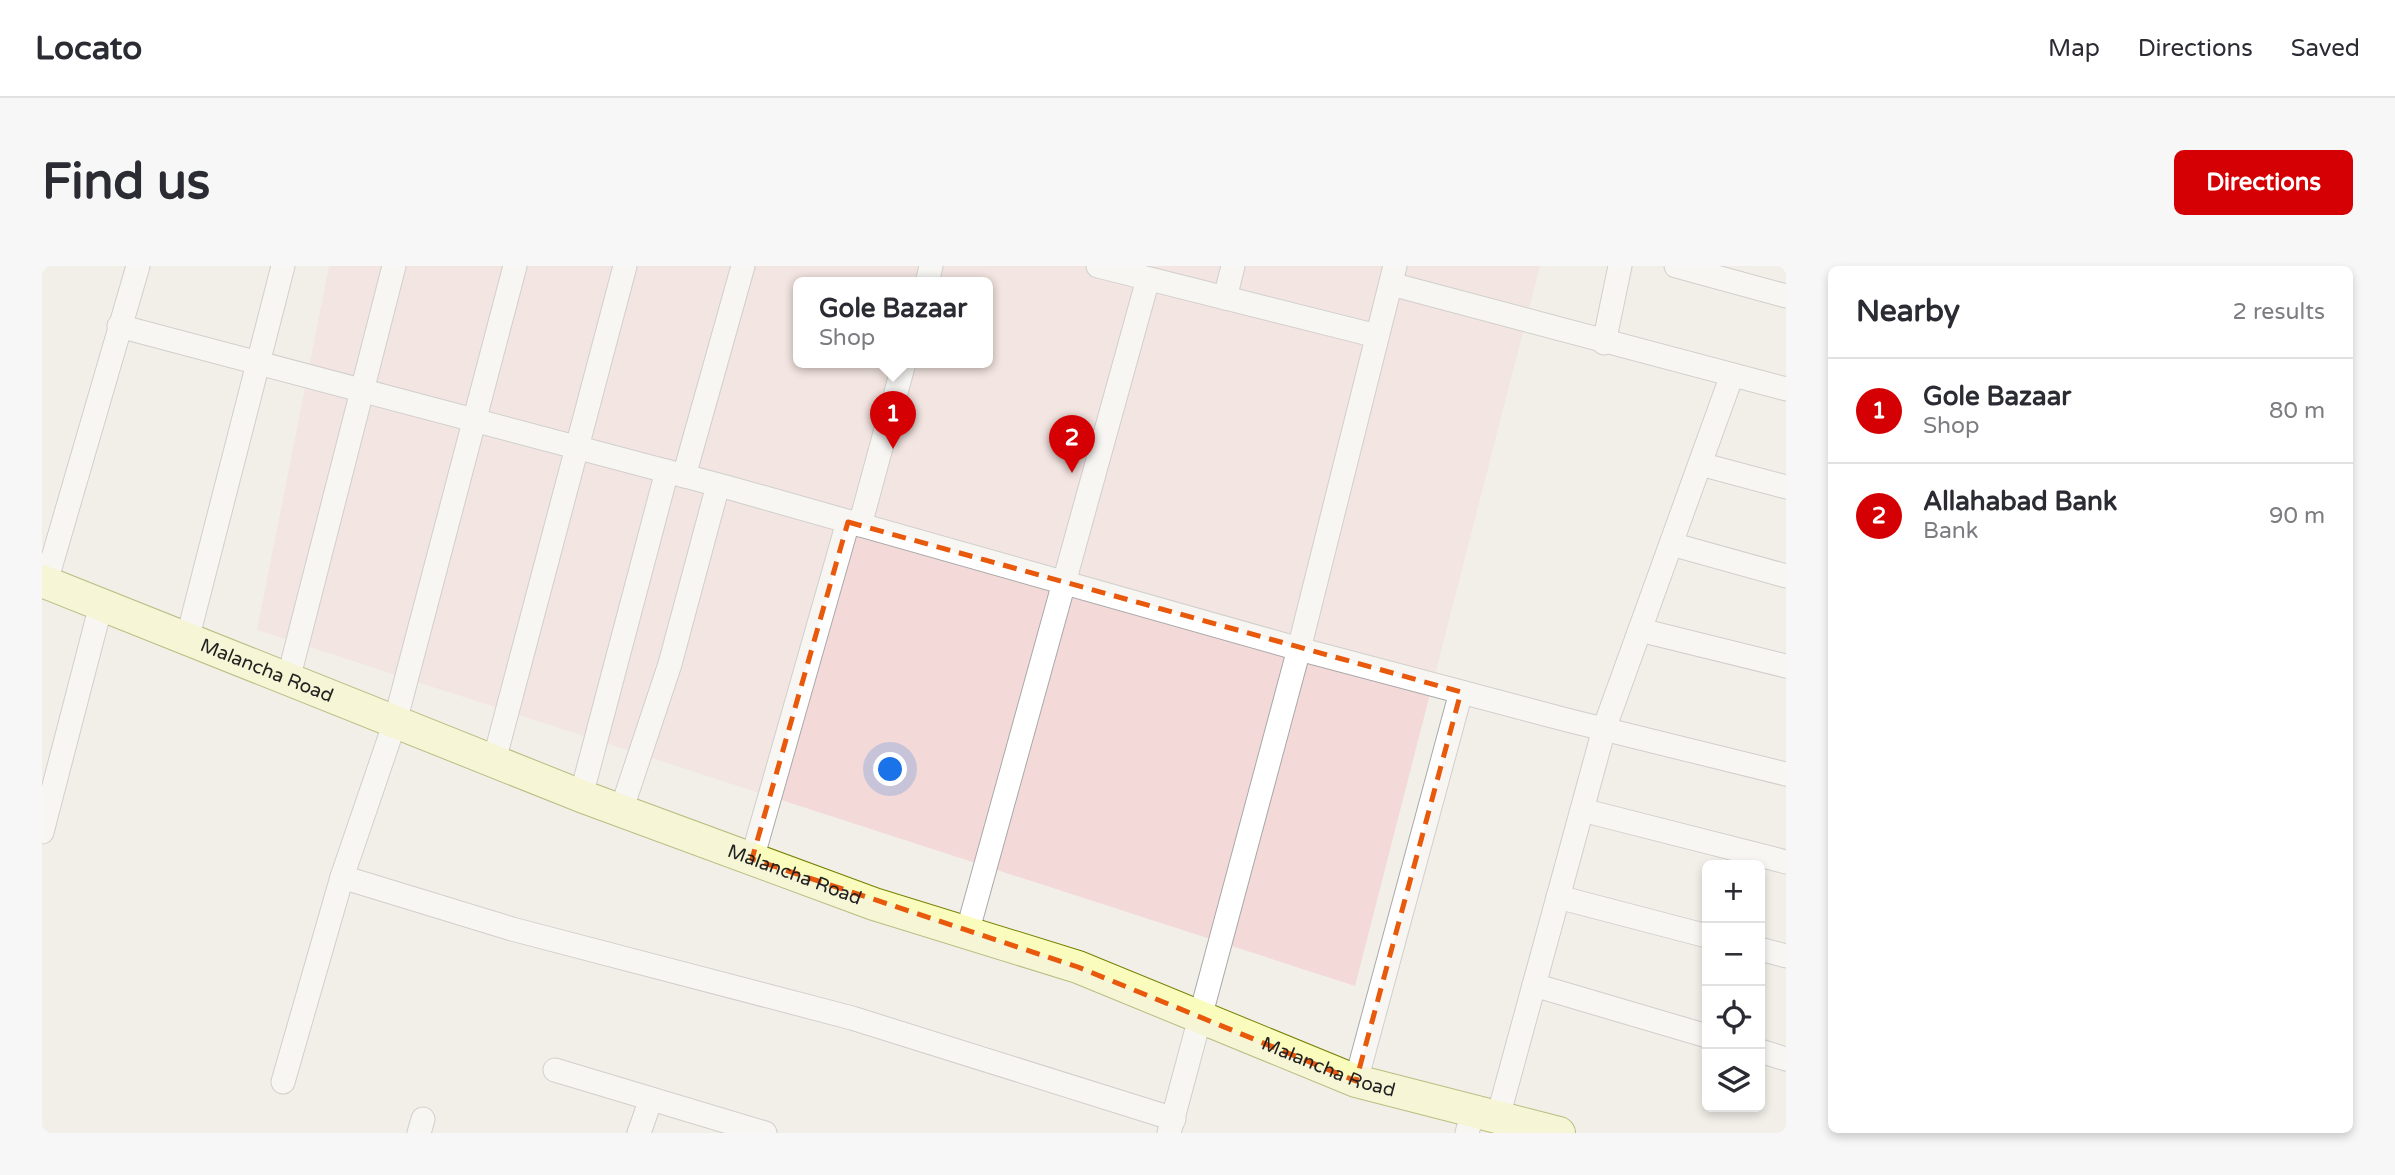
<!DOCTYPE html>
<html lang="en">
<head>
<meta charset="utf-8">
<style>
	:root { --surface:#fff; --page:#f7f7f7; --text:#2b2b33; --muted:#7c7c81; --line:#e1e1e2; --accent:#d40003 }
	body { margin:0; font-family:"Varela Round",sans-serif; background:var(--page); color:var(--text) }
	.controls { position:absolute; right:21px; bottom:21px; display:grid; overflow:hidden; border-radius:10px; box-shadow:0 4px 10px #0003 }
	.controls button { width:63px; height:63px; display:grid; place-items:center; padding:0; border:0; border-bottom:2px solid var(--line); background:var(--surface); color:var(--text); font:35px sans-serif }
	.you { position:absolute; left:849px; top:504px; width:24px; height:24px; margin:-18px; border:5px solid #fff; border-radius:50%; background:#1a73e8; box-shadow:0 0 0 10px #1a73e833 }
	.badge { display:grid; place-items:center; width:46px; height:46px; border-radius:50%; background:var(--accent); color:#fff; font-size:23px; font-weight:700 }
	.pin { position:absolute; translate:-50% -58px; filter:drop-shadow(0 2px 4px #0008) }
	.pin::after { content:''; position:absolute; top:37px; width:24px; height:21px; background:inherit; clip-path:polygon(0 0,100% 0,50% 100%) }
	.popup { position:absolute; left:751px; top:11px; width:200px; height:91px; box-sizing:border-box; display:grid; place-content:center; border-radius:10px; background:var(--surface); filter:drop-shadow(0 2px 5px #0005); font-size:23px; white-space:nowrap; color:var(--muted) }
	.popup b { font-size:26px; color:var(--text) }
	.popup::after { content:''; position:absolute; left:50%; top:100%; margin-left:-14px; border:14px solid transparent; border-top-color:var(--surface) }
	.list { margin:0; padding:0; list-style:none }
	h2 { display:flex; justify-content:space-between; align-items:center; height:91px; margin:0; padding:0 28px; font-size:30px }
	h2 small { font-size:23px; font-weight:400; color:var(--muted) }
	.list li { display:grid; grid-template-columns:46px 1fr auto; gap:21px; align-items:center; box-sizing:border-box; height:105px; padding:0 28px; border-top:2px solid var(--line) }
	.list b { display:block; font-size:26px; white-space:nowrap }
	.list p { margin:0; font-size:23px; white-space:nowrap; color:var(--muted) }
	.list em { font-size:23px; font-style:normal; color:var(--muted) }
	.icon { flex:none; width:38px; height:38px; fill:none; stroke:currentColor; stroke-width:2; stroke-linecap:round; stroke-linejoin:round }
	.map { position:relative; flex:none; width:1744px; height:867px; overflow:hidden; border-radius:10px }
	header { display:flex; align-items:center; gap:42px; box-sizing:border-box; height:98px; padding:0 35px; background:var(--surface); border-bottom:2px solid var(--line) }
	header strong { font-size:33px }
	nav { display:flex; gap:38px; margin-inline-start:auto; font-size:24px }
	.intro { display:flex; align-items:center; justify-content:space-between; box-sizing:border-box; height:168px; padding:0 42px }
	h1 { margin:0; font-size:49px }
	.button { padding:18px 32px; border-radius:10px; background:var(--accent); color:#fff; font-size:24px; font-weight:700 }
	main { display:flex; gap:42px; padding:0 42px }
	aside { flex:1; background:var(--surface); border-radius:10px; box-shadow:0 4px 10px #0003 }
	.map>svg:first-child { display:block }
	.commercial { fill:#f3d9d8; fill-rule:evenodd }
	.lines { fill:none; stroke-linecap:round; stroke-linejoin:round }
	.minor-casing { stroke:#a9a9a9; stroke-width:25 }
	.secondary-casing { stroke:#758101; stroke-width:34 }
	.minor { stroke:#fff; stroke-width:23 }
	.secondary { stroke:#fafcbd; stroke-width:32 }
	.marked { fill:none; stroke:#e8590c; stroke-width:5; stroke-dasharray:14 9; stroke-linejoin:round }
	.labels { text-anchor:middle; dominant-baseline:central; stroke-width:5; stroke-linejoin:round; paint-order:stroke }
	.street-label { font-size:19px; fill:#222; stroke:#fff }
</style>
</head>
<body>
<header>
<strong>Locato</strong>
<nav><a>Map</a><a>Directions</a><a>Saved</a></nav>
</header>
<div class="intro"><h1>Find us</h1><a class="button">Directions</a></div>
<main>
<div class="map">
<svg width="1744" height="867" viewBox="0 0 1744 867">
	<rect width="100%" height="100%" fill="#f2efe9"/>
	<path class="commercial" d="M287,0H1498L1313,720L215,364ZM756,17H945V97H756Z"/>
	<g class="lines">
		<g class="minor-casing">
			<g id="minor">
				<polyline points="1056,0 1335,70"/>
				<polyline points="1634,0 1744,30"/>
				<polyline points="885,17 889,0"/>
				<polyline points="1349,18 1744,123"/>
				<polyline points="1183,32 1191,0"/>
				<polyline points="77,60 688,222 1257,383 1525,454 1744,508"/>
				<polyline points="1562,77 1578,0"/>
				<polyline points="1658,198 1744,221"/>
				<polyline points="642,210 701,0"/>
				<polyline points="818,259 862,97"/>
				<polyline points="1629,278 1744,310"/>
				<polyline points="4,316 96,0"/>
				<polyline points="1598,364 1744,400"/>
				<polyline points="145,374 241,0"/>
				<polyline points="246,414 352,0"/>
				<polyline points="452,495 583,0"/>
				<polyline points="539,530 625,205"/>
				<polyline points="1540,544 1744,596"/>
				<polyline points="579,545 628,398 676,219"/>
				<polyline points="0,566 59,339"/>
				<polyline points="710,593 806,256"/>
				<polyline points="300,611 470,663 810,752 1132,853"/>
				<polyline points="1516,631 1665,670"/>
				<polyline points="925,667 1106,13"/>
				<polyline points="1718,683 1744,690"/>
				<polyline points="1492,719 1665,770"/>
				<polyline points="1718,785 1744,793"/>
				<polyline points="513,804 723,867"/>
				<polyline points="1314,815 1419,426"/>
				<polyline points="241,816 300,611 353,456 473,0"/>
				<polyline points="1456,851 1562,463 1690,109"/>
				<polyline points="377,867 381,853"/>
				<polyline points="597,867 609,833"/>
				<polyline points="1127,867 1257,383 1353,0"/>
				<polyline points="1425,867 1431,845"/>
			</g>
		</g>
		<g class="secondary-casing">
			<g id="secondary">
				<path id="s1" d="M0,315L539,530L832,638L1036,701L1314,815L1517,867"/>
			</g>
		</g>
		<use href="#minor" class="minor"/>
		<use href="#secondary" class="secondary"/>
	</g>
	<path d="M0 0H1744V867H0ZM806,256L1419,426L1314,815L1036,701L710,593Z" fill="#f2efe9" fill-opacity=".55" fill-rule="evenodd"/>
	<path class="marked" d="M806,256L1419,426L1314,815L1036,701L710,593Z"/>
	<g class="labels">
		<g class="street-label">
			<text stroke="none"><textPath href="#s1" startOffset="242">Malancha Road</textPath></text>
			<text stroke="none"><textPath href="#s1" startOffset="808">Malancha Road</textPath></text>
			<text stroke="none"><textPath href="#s1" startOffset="1376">Malancha Road</textPath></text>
		</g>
	</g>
</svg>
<div class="controls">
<button>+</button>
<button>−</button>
<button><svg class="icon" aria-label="locate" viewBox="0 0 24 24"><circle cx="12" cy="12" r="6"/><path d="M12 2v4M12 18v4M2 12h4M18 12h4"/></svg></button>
<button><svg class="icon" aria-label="layers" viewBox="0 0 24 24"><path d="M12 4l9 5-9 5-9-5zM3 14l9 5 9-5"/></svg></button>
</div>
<div class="you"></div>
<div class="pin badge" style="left:851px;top:183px">1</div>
<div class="popup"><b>Gole Bazaar</b>Shop</div>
<div class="pin badge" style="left:1030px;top:207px">2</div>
</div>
<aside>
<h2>Nearby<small>2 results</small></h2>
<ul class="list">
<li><span class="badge">1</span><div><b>Gole Bazaar</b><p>Shop</p></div><em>80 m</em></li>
<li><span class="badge">2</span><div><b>Allahabad Bank</b><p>Bank</p></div><em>90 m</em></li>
</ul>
</aside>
</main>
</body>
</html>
